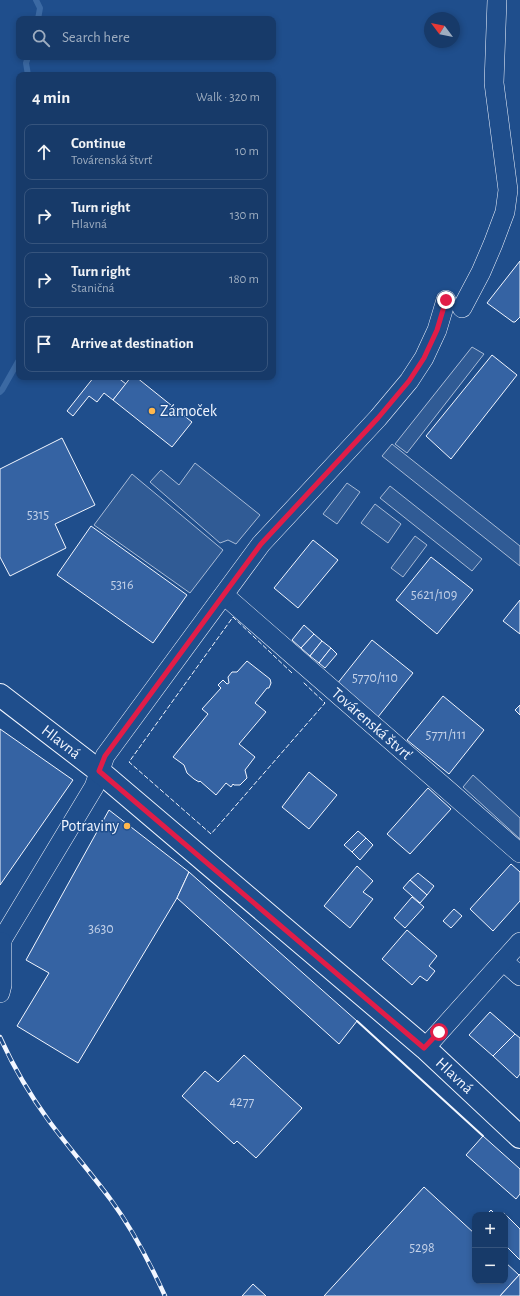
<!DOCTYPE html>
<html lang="en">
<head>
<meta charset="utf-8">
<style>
	:root { --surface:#173a69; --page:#20416f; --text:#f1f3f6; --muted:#9eadc0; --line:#36547d }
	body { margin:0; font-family:"Alegreya Sans",sans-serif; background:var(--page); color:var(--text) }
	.controls { position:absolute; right:12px; bottom:12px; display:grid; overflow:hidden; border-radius:8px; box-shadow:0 2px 6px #0003 }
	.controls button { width:36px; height:36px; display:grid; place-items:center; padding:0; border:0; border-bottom:1px solid var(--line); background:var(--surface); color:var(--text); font:20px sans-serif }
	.compass { position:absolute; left:424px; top:12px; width:36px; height:36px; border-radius:50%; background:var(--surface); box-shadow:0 2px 6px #0003; rotate:302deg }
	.stop { position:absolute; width:12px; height:12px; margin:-9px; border:3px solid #e11d48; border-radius:50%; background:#fff }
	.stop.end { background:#e11d48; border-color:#fff; box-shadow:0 1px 4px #0008 }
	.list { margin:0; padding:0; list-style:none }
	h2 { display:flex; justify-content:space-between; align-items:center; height:52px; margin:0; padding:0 16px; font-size:17px }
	h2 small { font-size:13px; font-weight:400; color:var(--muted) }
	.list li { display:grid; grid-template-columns:26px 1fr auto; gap:12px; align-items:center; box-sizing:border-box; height:56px; margin:0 8px 8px; padding:0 8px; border:1px solid var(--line); border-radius:8px }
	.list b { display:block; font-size:15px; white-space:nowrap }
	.list p { margin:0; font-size:13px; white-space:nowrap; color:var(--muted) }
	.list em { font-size:13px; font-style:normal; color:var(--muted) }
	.icon { flex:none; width:22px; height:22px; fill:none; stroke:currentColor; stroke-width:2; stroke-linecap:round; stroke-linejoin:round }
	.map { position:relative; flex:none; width:520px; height:1296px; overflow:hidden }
	.search { position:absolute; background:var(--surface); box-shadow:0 2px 6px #0003; left:16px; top:16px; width:260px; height:44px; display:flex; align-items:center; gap:10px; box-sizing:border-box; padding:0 14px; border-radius:8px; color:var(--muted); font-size:15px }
	.panel { position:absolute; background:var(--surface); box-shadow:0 2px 6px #0003; left:16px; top:72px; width:260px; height:308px; border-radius:8px }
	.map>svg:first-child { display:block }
	.parking { fill:#305b95; stroke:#a8bbd7 }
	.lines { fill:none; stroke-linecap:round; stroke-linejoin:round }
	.stream { stroke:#3b69a3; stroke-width:6 }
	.building { fill:#3563a3; stroke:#f2f6ff }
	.minor-casing { stroke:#f2f6ff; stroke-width:20 }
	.primary-casing { stroke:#f2f6ff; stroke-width:24 }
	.minor { stroke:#1f4e8c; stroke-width:19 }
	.primary { stroke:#1f4e8c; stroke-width:22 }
	.rail-casing { stroke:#f2f6ff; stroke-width:4.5 }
	.rail { stroke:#1f4e8c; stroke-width:3; stroke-dasharray:9; stroke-linecap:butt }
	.fence { stroke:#f2f6ff; stroke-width:1; stroke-dasharray:5 2; stroke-linecap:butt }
	.wall { stroke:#f2f6ff; stroke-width:2 }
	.route { stroke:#e11d48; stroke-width:5 }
	.poi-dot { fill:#ffb74d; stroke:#1f4e8c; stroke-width:1.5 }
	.labels { text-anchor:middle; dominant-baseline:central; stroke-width:3; stroke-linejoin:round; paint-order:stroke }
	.number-label { font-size:14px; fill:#c3d1e8 }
	.poi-label { font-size:16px; fill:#f2f6ff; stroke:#1f4e8c; text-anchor:start }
	.street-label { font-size:16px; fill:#f2f6ff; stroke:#1f4e8c }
</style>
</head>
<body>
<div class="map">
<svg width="520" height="1296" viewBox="0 0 520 1296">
	<rect width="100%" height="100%" fill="#1f4e8c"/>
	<g class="parking">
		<polygon points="472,347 484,354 407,453 395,444"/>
		<polygon points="392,444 520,546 520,566 382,456"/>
		<polygon points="195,463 260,515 236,544 228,540 220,543 150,482 161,470 179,485"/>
		<polygon points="132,474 223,550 190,593 94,525"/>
		<polygon points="347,483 360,492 337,524 323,514"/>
		<polygon points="390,486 482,559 472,571 380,498"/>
		<polygon points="375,504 401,524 388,543 361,523"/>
		<polygon points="415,536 427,545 403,577 391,568"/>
		<polygon points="473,775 520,818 520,839 463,787"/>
	</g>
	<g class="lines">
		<g class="stream">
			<polyline points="36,0 40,8 38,19"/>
			<polyline points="28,75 26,63 28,57"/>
			<polyline points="0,392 2,390 19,360"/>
		</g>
	</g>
	<g class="building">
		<polygon points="520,261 520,317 515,322 513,322 487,303"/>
		<polygon points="492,355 517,375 451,459 426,436"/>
		<polygon points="94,377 117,377 126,384 113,400 104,393 97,402 89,396 73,416 67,411"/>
		<polygon points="131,377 136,377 192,422 172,447 113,400"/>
		<polygon points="62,438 95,505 55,524 66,548 10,576 0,557 0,469"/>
		<polygon points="91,526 187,595 153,643 57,575"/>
		<polygon points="313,540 338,560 298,608 274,588"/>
		<polygon points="431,557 473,590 437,634 396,600"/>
		<polygon points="520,600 520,634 503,621"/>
		<polygon points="304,625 314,634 301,648 292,640"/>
		<polygon points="314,634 322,641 310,656 301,648"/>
		<polygon points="372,640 413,673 378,717 337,684"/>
		<polygon points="322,641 331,648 319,663 310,656"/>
		<polygon points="331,648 337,654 325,668 319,663"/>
		<polygon points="247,661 270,679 271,683 269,688 267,688 255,703 266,712 239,744 255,757 245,770 247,778 240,785 234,785 233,784 231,787 226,783 216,795 200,781 199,782 194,779 187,773 184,765 173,757 208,714 202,709 221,688 218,685 223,680 227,684 229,683 228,677 232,672 237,672"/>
		<polygon points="443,696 484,730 449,774 407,740"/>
		<polygon points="520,705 520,715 515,710"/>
		<polygon points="0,729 73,780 0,885"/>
		<polygon points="309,772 337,795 309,829 282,807"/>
		<polygon points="428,788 451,809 410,854 387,834"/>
		<polygon points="109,810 189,872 177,898 78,1063 17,1026 49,973 26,960"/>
		<polygon points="358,831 366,838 352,852 344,845"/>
		<polygon points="366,838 373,845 360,860 352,852"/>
		<polygon points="511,864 520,872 520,901 493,931 470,909"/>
		<polygon points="357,866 373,881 363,892 373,899 350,928 324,906"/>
		<polygon points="189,872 357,1021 339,1044 177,898"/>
		<polygon points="418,873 434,886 427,895 410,880"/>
		<polygon points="410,880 427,895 420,903 403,888"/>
		<polygon points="412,897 424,907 405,928 394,918"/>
		<polygon points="454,909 462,916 451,928 443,921"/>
		<polygon points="407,930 437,956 429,966 435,971 427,981 420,976 412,985 382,959"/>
		<polygon points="490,1012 515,1034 493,1056 469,1035"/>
		<polygon points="515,1034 520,1038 520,1074 517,1078 493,1056"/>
		<polygon points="244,1055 302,1108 256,1158 237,1141 234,1144 182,1096 205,1071 218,1082"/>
		<polygon points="483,1136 520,1169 520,1194 516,1199 466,1155"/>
		<polygon points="424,1187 475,1234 475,1281 505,1281 505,1262 519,1275 500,1296 324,1296"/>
		<polygon points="491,1210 496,1215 486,1215"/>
		<polygon points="504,1213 520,1229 520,1260 505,1245 505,1215 501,1215"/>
		<polygon points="520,1274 520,1296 500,1296"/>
		<polygon points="253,1284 266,1296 242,1296"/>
	</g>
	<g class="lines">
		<g class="minor-casing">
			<g id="minor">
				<polyline points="462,308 481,272 493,244 505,212 508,190 494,83 497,0"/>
				<path id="s1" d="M224,595L520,853"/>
				<polyline points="0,943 94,787 105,756 261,544 378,418 409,381 424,358 437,330 446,300"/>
				<polyline points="503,961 520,976"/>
				<polyline points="0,993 2,985 2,942"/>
				<polyline points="425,1048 520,942"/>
			</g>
		</g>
		<g class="primary-casing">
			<g id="primary">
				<path id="s2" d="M0,695L99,771L425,1048L520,1137"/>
			</g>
		</g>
		<use href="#minor" class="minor"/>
		<use href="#primary" class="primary"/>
		<g class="rail-casing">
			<path id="rail" d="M0,1037C13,1066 30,1095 49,1121C69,1148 91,1173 111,1200C133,1230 150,1263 165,1296"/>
		</g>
		<use href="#rail" class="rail"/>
		<polyline class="fence" points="292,673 233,617 129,762 211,834 325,703 303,682"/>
		<polyline class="wall" points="357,1021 483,1136"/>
	</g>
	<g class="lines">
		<polyline class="route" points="439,1032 424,1048 99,771 105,756 261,544 378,418 409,381 424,358 437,330 446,300"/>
	</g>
	<g class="poi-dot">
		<circle cx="152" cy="411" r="4"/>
		<circle cx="127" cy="826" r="4"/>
	</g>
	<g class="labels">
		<g class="number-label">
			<text x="38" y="515">5315</text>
			<text x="122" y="585">5316</text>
			<text x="434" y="595">5621/109</text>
			<text x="375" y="678">5770/110</text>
			<text x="446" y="735">5771/111</text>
			<text x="101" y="929">3630</text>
			<text x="242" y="1102">4277</text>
			<text x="422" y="1248">5298</text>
		</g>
		<g class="poi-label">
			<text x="160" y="411">Zámoček</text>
			<text x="119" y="826" text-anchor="end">Potraviny</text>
		</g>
		<g class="street-label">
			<text stroke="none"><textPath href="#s1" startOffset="196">Továrenská štvrť</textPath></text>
			<text stroke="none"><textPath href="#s2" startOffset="77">Hlavná</textPath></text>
			<text stroke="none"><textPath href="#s2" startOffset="593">Hlavná</textPath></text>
		</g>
	</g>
</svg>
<div class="controls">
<button>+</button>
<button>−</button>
</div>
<svg class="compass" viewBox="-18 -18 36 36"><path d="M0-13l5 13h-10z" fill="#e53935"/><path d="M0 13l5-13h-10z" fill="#9eadc0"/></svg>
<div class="stop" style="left:439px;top:1032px"></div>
<div class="stop end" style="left:446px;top:300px"></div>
<div class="search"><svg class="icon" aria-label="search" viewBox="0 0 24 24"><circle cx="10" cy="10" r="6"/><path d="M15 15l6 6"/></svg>Search here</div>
<section class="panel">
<h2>4 min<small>Walk · 320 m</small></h2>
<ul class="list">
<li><svg class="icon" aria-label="ahead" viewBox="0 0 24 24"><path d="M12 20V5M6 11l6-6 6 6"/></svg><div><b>Continue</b><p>Továrenská štvrť</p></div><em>10 m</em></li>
<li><svg class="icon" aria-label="right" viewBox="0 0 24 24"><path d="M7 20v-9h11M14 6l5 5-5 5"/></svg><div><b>Turn right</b><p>Hlavná</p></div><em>130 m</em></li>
<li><svg class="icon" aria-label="right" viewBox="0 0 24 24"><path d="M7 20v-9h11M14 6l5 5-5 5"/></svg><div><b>Turn right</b><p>Staničná</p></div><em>180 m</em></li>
<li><svg class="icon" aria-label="arrive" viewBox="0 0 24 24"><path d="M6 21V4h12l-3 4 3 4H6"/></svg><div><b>Arrive at destination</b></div></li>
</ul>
</section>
</div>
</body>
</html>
